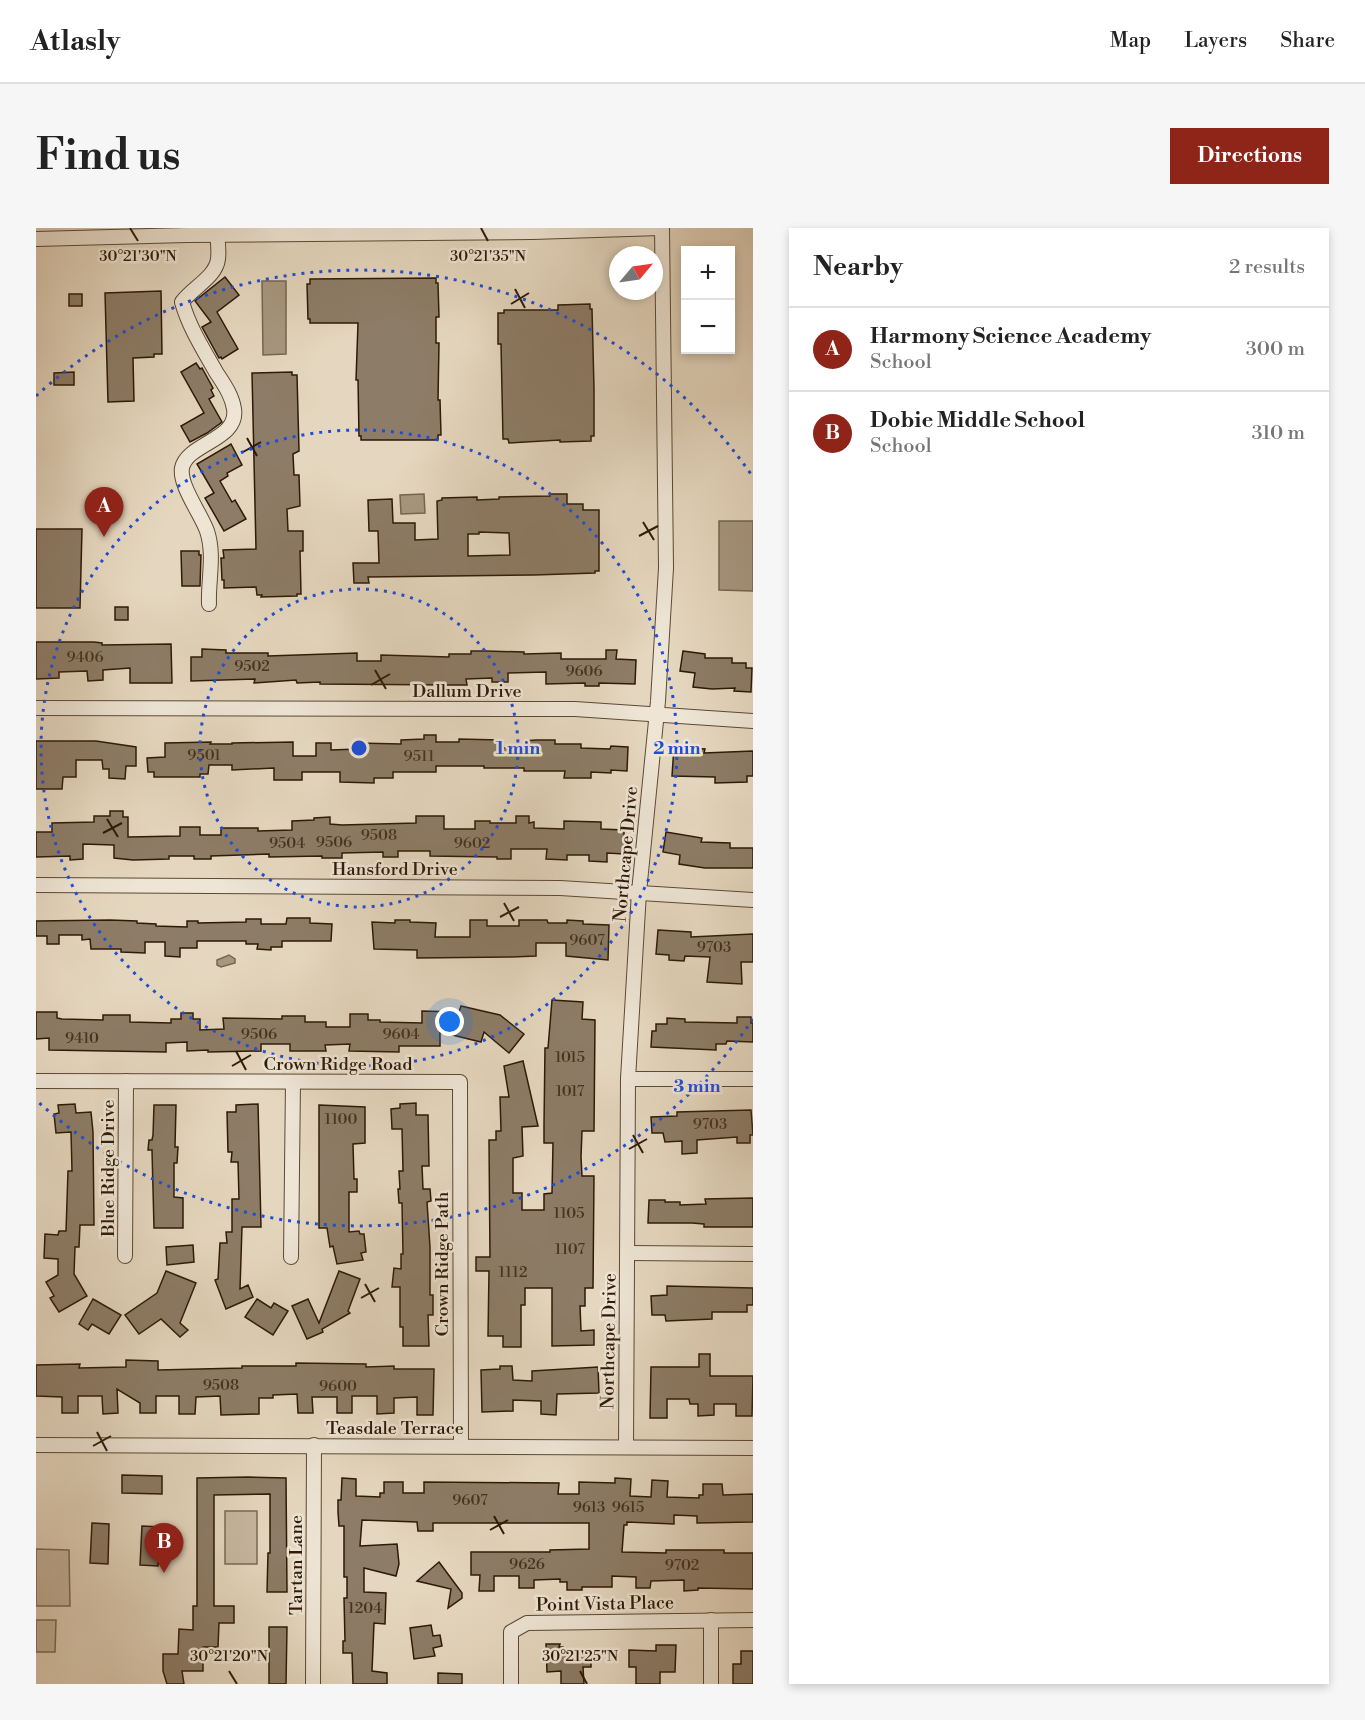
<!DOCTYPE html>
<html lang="en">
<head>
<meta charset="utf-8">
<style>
	:root { --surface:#fff; --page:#f6f6f6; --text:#222; --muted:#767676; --line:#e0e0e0; --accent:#8f2418 }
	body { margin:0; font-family:"Libre Bodoni",serif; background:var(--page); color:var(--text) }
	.controls { position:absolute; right:18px; top:18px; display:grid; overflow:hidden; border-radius:0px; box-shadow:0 3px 9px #0003 }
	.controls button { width:54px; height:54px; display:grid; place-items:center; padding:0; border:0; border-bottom:2px solid var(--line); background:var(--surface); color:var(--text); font:30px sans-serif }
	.compass { position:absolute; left:573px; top:18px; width:54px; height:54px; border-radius:50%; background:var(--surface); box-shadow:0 3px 9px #0003; rotate:61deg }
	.you { position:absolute; left:414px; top:794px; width:21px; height:21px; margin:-15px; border:4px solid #fff; border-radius:50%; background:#1a73e8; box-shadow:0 0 0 9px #1a73e833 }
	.badge { display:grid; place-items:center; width:39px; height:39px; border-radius:50%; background:var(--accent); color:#fff; font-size:20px; font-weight:700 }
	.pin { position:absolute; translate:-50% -50px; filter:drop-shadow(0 2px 3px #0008) }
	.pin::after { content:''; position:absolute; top:32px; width:21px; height:18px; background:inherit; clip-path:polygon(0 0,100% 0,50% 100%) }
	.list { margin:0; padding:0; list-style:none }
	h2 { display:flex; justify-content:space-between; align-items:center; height:78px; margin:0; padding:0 24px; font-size:26px }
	h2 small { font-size:20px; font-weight:400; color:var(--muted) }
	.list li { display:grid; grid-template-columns:39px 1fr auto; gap:18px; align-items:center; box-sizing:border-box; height:84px; padding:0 24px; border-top:2px solid var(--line) }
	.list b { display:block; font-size:22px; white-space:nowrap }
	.list p { margin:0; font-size:20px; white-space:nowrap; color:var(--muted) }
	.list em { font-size:20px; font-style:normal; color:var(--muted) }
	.map { position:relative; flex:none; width:717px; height:1456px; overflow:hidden; border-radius:0px }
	header { display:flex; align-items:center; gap:36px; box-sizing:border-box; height:84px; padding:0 30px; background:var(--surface); border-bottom:2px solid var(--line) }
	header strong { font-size:28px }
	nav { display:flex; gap:33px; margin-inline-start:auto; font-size:21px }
	.intro { display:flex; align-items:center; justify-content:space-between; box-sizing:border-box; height:144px; padding:0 36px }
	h1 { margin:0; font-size:42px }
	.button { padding:15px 27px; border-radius:0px; background:var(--accent); color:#fff; font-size:21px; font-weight:700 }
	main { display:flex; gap:36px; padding:0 36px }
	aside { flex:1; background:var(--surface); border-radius:0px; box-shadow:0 3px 9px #0003 }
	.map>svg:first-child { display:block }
	.green { fill:#c6b7a0; stroke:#7a6854; stroke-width:1.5 }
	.water { fill:#a79780; stroke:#776550; stroke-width:1.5 }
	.building { fill:#8d7c67; stroke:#2e1a07; stroke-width:1.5; fill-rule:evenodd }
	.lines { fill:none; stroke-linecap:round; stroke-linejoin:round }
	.street-casing { stroke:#5c4935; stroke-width:16 }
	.street { stroke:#eee5d5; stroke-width:14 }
	.ticks { fill:none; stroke:#2e1a07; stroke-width:2 }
	.ring { fill:none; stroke:#1d4ed8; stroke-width:3; stroke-dasharray:3 6 }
	.labels { text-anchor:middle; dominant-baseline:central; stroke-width:5; stroke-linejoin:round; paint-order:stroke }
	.number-label { font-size:15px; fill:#46321f }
	.street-label { font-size:18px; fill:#2e1a07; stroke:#eee5d5 }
	.ticks-label { font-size:15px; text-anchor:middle; fill:#2e1a07; stroke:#eee5d5; stroke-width:5; stroke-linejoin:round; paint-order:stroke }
	.centre { fill:#1d4ed8; stroke:#eee5d5; stroke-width:3 }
	.ring-label { font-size:18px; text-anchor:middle; font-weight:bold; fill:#1d4ed8; stroke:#eee5d5; stroke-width:5; stroke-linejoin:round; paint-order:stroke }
</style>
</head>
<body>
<header>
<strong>Atlasly</strong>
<nav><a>Map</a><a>Layers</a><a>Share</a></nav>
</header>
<div class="intro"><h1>Find us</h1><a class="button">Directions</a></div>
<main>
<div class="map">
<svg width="717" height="1456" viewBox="0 0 717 1456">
	<rect width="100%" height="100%" fill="#e5d7bf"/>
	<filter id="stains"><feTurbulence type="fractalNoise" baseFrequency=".00333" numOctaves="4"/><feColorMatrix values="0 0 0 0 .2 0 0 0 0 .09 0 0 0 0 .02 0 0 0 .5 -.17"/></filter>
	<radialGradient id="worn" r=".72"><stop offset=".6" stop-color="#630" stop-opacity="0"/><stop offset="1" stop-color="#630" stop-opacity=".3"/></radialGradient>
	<g class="green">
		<rect x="189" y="1283" width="32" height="53"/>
		<polygon points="0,1321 33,1322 34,1378 0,1378"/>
		<polygon points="0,1392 20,1392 19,1424 0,1424"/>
	</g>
	<g class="water">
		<polygon points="226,53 250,53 250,126 227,127"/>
		<polygon points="388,266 389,285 365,286 364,267"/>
		<polygon points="683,293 717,293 717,363 683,362"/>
		<polygon points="193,727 199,731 199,735 185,739 181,737 181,732"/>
	</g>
	<g class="building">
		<polygon points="189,49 203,67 181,84 202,121 186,131 185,129 183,130 166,99 175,94 159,73"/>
		<polygon points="400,50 400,55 402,55 403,89 400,89 400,115 403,115 402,172 404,172 405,207 402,207 402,212 325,212 325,208 323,208 322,152 320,152 322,95 274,95 274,91 272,91 271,56 274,56 274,51"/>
		<polygon points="125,63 126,126 118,126 118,129 97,130 98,173 72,174 69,65"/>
		<rect x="33" y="66" width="13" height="12"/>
		<polygon points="554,76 554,81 556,81 558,161 558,208 555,208 555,213 524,214 524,212 473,215 472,211 467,211 465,116 462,116 462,85 468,85 468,82 522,82 522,77"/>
		<polygon points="160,135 164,141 166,140 177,160 175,162 178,168 173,171 186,194 171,205 154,214 145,198 168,185 145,144"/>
		<polygon points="38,144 38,157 18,157 18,145"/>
		<polygon points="256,144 256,147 261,147 263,223 257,226 258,247 263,247 264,278 251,281 252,303 267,303 267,323 264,323 265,366 261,366 261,368 225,369 226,367 221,367 220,359 188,360 188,352 186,352 185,330 188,330 187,322 220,321 216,145"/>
		<polygon points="195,216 206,237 191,245 192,248 184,253 196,274 199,272 210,291 188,303 169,270 178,265 161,236"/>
		<path d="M514,266H531V276H547V282H563V343H559V345L498,347L332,349L333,355H318L317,335H343L342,303H333L332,272L356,271L357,295H379V312L402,311L401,273L406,272V270L441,269V272L463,271V269L514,268ZM443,304L473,305L474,327L432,328V306H443Z"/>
		<polygon points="0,301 46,301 44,380 0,380"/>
		<polygon points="145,323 163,323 163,327 165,327 164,358 146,358"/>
		<rect x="79" y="379" width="13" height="13"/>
		<polygon points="0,414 58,414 66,415 66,417 135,416 136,455 94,455 94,440 67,442 67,452 52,453 51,443 23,444 23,450 0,451"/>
		<polygon points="166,421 190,422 190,425 232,425 232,428 321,425 321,433 345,433 345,427 413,429 413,426 435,426 435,423 450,423 488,424 488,426 525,425 525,431 570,431 570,422 581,422 580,431 600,432 599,456 563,455 563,458 549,458 549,455 510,456 510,444 472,445 472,454 456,454 456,450 430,451 431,457 414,457 284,456 284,454 261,455 260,452 218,455 219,451 155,453 155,429 166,429"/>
		<polygon points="647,423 669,426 669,430 696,430 696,435 710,435 710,440 716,440 715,464 698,463 699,460 676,461 657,459 659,445 644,443"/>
		<polygon points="388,507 400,507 400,514 423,514 423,511 463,512 463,520 488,520 488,513 500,512 519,512 519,516 545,516 545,520 574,521 575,518 592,519 591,543 575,542 575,545 555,544 555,550 528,550 529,543 488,543 488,540 448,540 448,538 400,538 400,544 357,544 357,550 338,550 338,555 304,554 304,544 266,544 266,552 238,552 238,540 196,542 196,537 173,537 172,546 164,546 164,549 118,549 118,544 112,544 111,530 129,529 129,515 175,514 174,516 196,516 196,515 257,514 257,528 280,528 280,515 295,515 295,522 322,521 322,515 365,516 365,512 388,511"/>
		<polygon points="0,513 60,513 100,519 100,538 90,538 89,551 73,550 73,541 67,541 66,532 40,532 40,549 27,549 26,561 0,561"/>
		<polygon points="638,519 669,521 668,525 717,523 717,548 711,548 711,554 679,555 679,549 636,548"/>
		<polygon points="74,583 87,583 87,589 92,589 92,609 144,608 144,599 164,599 164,607 185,607 185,600 222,600 222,603 256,602 256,593 278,592 278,590 294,589 294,596 306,597 380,595 380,588 408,588 408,601 439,601 439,593 454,593 454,595 480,595 480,588 493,588 493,595 498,594 498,600 528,601 528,593 565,594 565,601 588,602 588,626 571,625 571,634 553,633 553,627 531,627 531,632 510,631 511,621 475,621 475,631 461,631 461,629 394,628 394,623 362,623 362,629 347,629 347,624 306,625 306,630 286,630 286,628 233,629 233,626 175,628 175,631 158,631 158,628 133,628 133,631 97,632 78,630 78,617 47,616 47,631 34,632 34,628 0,629 0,604 16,604 16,595 58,594 58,588 74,588"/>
		<polygon points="630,604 666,610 665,614 694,615 694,620 717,620 717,640 669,640 643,636 644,627 627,624"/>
		<polygon points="251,690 274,690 274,695 296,696 295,713 246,713 246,719 235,719 235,722 221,721 222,716 210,716 210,713 161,713 161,720 144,720 144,729 129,728 129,714 109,714 109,725 85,724 85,721 55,721 54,711 46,712 46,707 23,707 23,716 11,716 11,708 0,708 0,693 74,692 101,693 101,695 120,696 120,698 151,699 151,693 162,693 162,695 210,694 210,691 225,691 225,696 250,696"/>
		<polygon points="359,692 374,692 374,694 400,695 399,709 434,709 434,692 451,692 451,698 483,698 483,692 511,692 512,695 531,695 531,692 547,693 547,696 573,697 572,732 530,728 530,715 500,715 500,728 476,729 381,730 381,722 338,721 336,694 359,695"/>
		<polygon points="622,702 655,704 655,709 717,706 717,734 705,734 706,756 671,754 674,729 649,728 648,733 633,732 633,727 620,726"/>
		<polygon points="516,772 547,774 546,791 559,792 558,903 546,903 545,929 546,948 558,948 557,1060 549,1060 549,1078 544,1078 545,1103 558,1102 558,1117 516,1118 516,1060 489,1060 489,1077 485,1077 485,1119 467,1119 467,1108 452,1108 453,1043 440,1043 440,1029 454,1029 453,912 460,912 460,903 465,903 464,869 473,869 468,838 487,833 502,898 486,899 487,928 477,930 477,965 486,965 486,982 508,982 508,966 516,965 517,915 508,915 508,897 509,820 512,820"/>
		<polygon points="425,778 464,787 488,806 473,825 448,804 445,814 404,804 404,818 363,818 363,824 313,823 314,816 289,817 290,823 254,823 254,816 225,816 225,823 172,824 172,822 151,823 151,814 130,815 130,824 13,822 13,810 0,811 0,784 21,784 21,790 26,791 67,792 67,787 94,787 94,794 135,795 135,791 145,791 145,785 157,785 157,791 164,791 164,802 188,801 187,790 246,791 246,788 269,788 269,794 290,794 290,799 314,799 314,786 332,786 332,792 344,792 344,794 386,795 386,783 423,784"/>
		<polygon points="701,789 715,789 715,795 717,795 717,814 691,813 690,816 680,816 680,822 615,819 616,803 620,803 620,796 631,796 631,790 649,791 649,794 701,795"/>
		<polygon points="380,875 380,887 392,887 393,938 386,938 387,961 394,961 395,973 391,974 394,1019 394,1067 397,1067 397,1087 392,1087 393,1118 367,1118 367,1099 364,1099 364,1059 356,1059 358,1040 365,1041 365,1026 367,1026 366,975 363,975 362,961 364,961 363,943 367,943 366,901 356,901 355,881 364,880 364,876"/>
		<polygon points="39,876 40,885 55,884 57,904 58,997 44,997 43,1019 39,1019 38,1046 51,1068 23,1084 14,1070 18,1068 10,1054 22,1047 22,1031 8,1030 9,1006 22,1007 23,1003 30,1003 32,943 36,943 35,904 20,905 18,886 23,885 22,877"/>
		<polygon points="222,876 225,999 206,999 204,1061 212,1057 217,1069 190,1081 179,1052 182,1051 184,1015 191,1015 190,1004 196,1004 196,971 203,971 202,934 195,934 196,924 192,924 191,884 200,884 200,877"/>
		<polygon points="118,877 140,877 139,919 142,919 141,935 138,935 138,969 147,970 147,1000 118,1000 116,922 112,922 113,912 116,912 117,907"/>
		<polygon points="283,877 329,879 329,915 317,916 318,951 321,951 321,964 313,964 313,1004 323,1003 324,1006 328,1006 330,1024 325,1025 327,1032 301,1036 297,1018 294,1019 291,1000 283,1000"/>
		<polygon points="715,882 717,907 714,907 714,915 701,915 701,909 661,912 661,925 646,926 646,913 629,914 627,905 616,905 615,889 641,888 641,884"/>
		<polygon points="717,970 717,999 668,999 668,996 656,995 612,995 613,972 629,972 629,974 644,974 644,977 670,976 669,971"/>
		<polygon points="157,1017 158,1034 131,1037 130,1019"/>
		<polygon points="130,1043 160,1055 144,1095 152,1102 144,1109 125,1091 103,1106 89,1087 121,1065"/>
		<polygon points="303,1043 324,1051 312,1083 314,1085 286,1101 287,1104 271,1111 256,1078 272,1071 283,1095"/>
		<polygon points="631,1058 717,1060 717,1077 711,1077 711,1084 676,1084 676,1091 630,1093 629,1087 616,1087 615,1068 631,1067"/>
		<polygon points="57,1071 85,1087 73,1106 56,1096 52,1102 43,1096"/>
		<polygon points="221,1071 235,1080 238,1075 252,1083 237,1107 209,1089"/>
		<polygon points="663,1126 674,1126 674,1148 717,1148 716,1188 700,1188 700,1176 678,1176 678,1187 662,1188 662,1176 654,1176 653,1171 631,1171 631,1190 614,1190 615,1139 663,1139"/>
		<polygon points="90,1132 122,1133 122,1142 206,1140 206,1138 260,1138 260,1135 330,1136 330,1139 358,1138 358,1141 398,1141 397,1187 381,1187 381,1169 358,1170 358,1185 341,1186 341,1168 316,1168 316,1185 301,1185 301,1169 276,1169 277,1185 262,1185 261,1166 237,1167 237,1170 223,1170 223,1186 185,1187 184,1168 160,1169 159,1186 143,1186 143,1168 120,1168 120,1185 104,1185 104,1175 81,1161 82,1185 67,1186 66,1168 42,1168 42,1185 26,1185 26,1169 0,1168 0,1137 44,1136 43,1140 90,1139"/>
		<polygon points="464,1138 476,1138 477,1152 496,1153 496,1143 562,1139 563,1165 521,1166 520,1187 505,1186 505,1173 477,1172 477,1183 446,1184 445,1142 464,1141"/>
		<polygon points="86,1247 126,1248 126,1266 86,1265"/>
		<polygon points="212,1249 250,1250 251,1364 231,1364 232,1325 234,1325 234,1266 178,1267 178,1378 198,1378 198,1395 183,1395 182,1419 167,1419 167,1443 146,1443 148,1456 131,1456 127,1443 127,1426 142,1426 143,1401 157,1402 157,1378 161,1378 161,1250"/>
		<polygon points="306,1250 320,1251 320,1268 344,1269 344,1265 348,1265 348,1254 367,1254 367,1265 388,1265 388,1254 523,1255 522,1266 543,1266 543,1254 579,1255 579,1250 595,1251 594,1268 615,1269 616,1252 632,1253 631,1269 663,1270 663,1267 667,1267 667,1256 686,1256 687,1267 717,1266 717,1294 661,1295 661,1288 638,1287 638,1296 591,1294 591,1297 588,1297 586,1324 630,1325 630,1322 688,1322 688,1325 717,1325 717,1361 662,1360 662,1362 648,1363 648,1352 615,1353 614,1360 600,1360 600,1349 576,1348 576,1359 546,1359 546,1362 531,1362 531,1354 524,1354 524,1351 498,1352 498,1360 483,1360 483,1348 458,1348 458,1363 443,1363 444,1347 435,1347 435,1324 514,1324 514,1322 553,1321 553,1295 397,1295 397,1303 382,1303 381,1294 326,1292 324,1318 361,1316 363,1336 360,1348 328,1340 328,1364 350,1365 349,1396 338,1395 336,1443 351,1445 351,1456 317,1456 316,1425 307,1425 307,1413 309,1413 308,1370 311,1370 311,1349 308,1349 308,1298 303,1298 302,1284 302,1272 305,1272"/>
		<polygon points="56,1295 73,1296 72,1336 54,1335"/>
		<polygon points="106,1298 124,1299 122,1338 104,1337"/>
		<polygon points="403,1334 426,1365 426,1370 412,1380 415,1361 381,1353"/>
		<polygon points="395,1397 397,1408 404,1407 406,1418 397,1420 399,1428 378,1431 374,1400"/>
		<polygon points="233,1399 251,1399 250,1456 233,1456"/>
		<polygon points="510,1416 524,1416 523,1419 527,1419 527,1422 555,1422 555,1439 547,1439 548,1456 525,1456 525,1443 511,1444"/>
		<polygon points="620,1417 640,1417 639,1444 624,1444 624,1456 600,1456 600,1439 593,1439 593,1422 620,1423"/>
		<polygon points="705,1423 717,1423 717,1456 697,1456 697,1436 705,1436"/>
		<polygon points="402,1445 426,1446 426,1456 402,1456"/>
	</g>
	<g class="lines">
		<g class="street-casing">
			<g id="street">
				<polyline points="0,11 151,7 496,4 625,0"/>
				<path d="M173,376C172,352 179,327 171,303C165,286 143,257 146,240C151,215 203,212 198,181C196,167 187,155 180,144C167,121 153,99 146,74C156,60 180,49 182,31C183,23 182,14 181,7"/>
				<polyline points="0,480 539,481 717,493"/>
				<polyline points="0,657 524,660 717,672"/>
				<polyline points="592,851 717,851"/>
				<polyline points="0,853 424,854 425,1218"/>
				<polyline points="592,1025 717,1026"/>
				<polyline points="89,1028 90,853"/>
				<polyline points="255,1029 257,854"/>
				<polyline points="0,1217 717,1220"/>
				<polyline points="590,1219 592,851 603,664 622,473 630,340 626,0"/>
				<polyline points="277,1456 278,1217"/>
				<polyline points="475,1456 475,1404 491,1395 717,1392"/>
				<polyline points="675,1456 675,1392"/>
			</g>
		</g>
		<use href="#street" class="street"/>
	</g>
	<path class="ticks" d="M94,0L102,13M445,0L452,13M479,61L489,80M475,76L493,65M211,210L221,228M207,224L225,214M607,294L618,312M603,308L622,298M339,442L350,461M335,457L354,446M71,591L82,609M67,605L86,595M468,675L478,693M464,689L483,679M200,823L210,842M196,838L215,827M597,907L607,925M593,921L611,911M329,1056L339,1074M325,1070L343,1060M61,1204L71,1223M57,1218L75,1208M458,1288L468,1306M454,1302L472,1292M193,1443L201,1456M544,1443L551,1456"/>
	<g class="ring">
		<circle cx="323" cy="520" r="159"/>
		<circle cx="323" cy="520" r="318"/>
		<path d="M717 791A478 478 0 0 1 0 872M0 168A478 478 0 0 1 717 249"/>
	</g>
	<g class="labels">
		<g class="number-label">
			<text x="49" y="429">9406</text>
			<text x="216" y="438">9502</text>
			<text x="548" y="443">9606</text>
			<text x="168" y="527">9501</text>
			<text x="383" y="528">9511</text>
			<text x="343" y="607">9508</text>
			<text x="298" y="614">9506</text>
			<text x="251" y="615">9504</text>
			<text x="436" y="615">9602</text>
			<text x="551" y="712">9607</text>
			<text x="678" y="719">9703</text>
			<text x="223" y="806">9506</text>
			<text x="365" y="806">9604</text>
			<text x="46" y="810">9410</text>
			<text x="534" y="829">1015</text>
			<text x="534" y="863">1017</text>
			<text x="305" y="891">1100</text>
			<text x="674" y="896">9703</text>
			<text x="533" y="985">1105</text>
			<text x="534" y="1021">1107</text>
			<text x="477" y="1044">1112</text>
			<text x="185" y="1157">9508</text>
			<text x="302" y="1158">9600</text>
			<text x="434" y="1272">9607</text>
			<text x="553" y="1279">9613</text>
			<text x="592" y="1279">9615</text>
			<text x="491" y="1336">9626</text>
			<text x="646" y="1337">9702</text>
			<text x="329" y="1380">1204</text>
		</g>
		<g class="street-label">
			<text x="431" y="463">Dallum Drive</text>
			<text transform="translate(590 626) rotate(-85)">Northcape Drive</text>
			<text x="359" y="641">Hansford Drive</text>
			<text x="302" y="836">Crown Ridge Road</text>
			<text transform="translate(72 940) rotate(-90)">Blue Ridge Drive</text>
			<text transform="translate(406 1036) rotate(-90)">Crown Ridge Path</text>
			<text transform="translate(573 1113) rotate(-89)">Northcape Drive</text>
			<text x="359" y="1200">Teasdale Terrace</text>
			<text transform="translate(260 1337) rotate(-90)">Tartan Lane</text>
			<text transform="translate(569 1376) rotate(-1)">Point Vista Place</text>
		</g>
	</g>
	<g class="ticks-label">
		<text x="102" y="33">30°21'30"N</text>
		<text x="452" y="33">30°21'35"N</text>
		<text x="193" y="1433">30°21'20"N</text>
		<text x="544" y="1433">30°21'25"N</text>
	</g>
	<circle cx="323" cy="520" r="9" class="centre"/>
	<g class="ring-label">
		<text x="482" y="526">1 min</text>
		<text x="641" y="526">2 min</text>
		<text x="661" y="864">3 min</text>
	</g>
	<rect width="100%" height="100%" filter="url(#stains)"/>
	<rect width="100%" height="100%" fill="url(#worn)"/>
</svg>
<div class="controls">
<button>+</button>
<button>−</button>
</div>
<svg class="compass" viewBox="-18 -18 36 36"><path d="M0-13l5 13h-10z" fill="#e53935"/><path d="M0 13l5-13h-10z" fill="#767676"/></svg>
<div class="you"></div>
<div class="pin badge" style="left:68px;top:309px">A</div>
<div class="pin badge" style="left:128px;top:1345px">B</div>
</div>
<aside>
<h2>Nearby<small>2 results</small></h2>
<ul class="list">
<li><span class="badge">A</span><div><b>Harmony Science Academy</b><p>School</p></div><em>300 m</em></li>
<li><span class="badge">B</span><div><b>Dobie Middle School</b><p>School</p></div><em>310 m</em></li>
</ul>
</aside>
</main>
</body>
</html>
